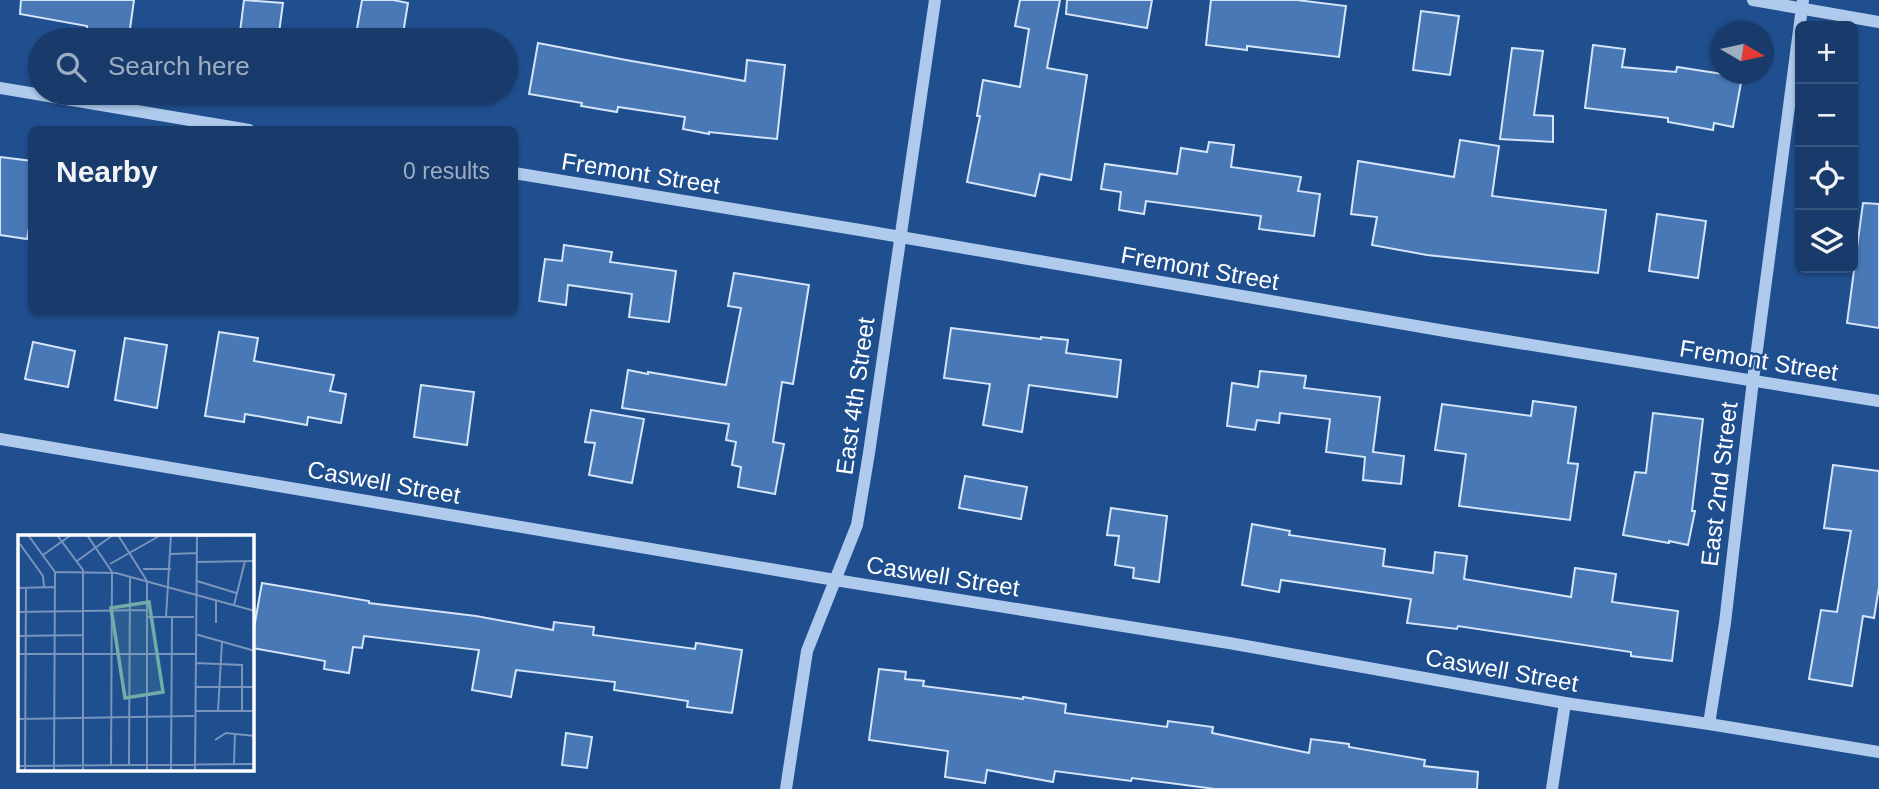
<!DOCTYPE html>
<html lang="en">
<head>
<meta charset="utf-8">
<style>
	:root { --surface:#183b6b; --page:#214271; --text:#f1f3f6; --muted:#9fadc1; --line:#36557e }
	body { margin:0; font-family:Helvetica,sans-serif; background:var(--page); color:var(--text) }
	.controls { position:absolute; right:21px; top:21px; display:grid; overflow:hidden; border-radius:10px; box-shadow:0 2px 5px #0004 }
	.controls button { width:63px; height:63px; display:grid; place-items:center; padding:0; border:0; border-bottom:2px solid var(--line); background:var(--surface); color:var(--text); font:35px sans-serif }
	.compass { position:absolute; left:1711px; top:21px; width:63px; height:63px; border-radius:50%; background:var(--surface); box-shadow:0 2px 5px #0004; rotate:99deg }
	.list { margin:0; padding:0; list-style:none }
	h2 { display:flex; justify-content:space-between; align-items:center; height:91px; margin:0; padding:0 28px; font-size:30px }
	h2 small { font-size:23px; font-weight:400; color:var(--muted) }
	.icon { flex:none; width:38px; height:38px; fill:none; stroke:currentColor; stroke-width:2; stroke-linecap:round; stroke-linejoin:round }
	.map { position:relative; flex:none; width:1879px; height:789px; overflow:hidden }
	.search { position:absolute; background:var(--surface); box-shadow:0 2px 5px #0004; left:28px; top:28px; width:490px; height:77px; display:flex; align-items:center; gap:18px; box-sizing:border-box; padding:0 24px; border-radius:38px; color:var(--muted); font-size:26px }
	.panel { position:absolute; background:var(--surface); box-shadow:0 2px 5px #0004; left:28px; top:126px; width:490px; height:189px; border-radius:10px }
	.map>svg:first-child { display:block }
	.building { fill:#4878b6; stroke:#d4e5f9; stroke-width:2 }
	.lines { fill:none; stroke-linecap:round; stroke-linejoin:round }
	.minor { stroke:#afcaed; stroke-width:12 }
	.labels { text-anchor:middle; dominant-baseline:central; stroke-width:5; stroke-linejoin:round; paint-order:stroke }
	.street-label { font-size:24px; fill:#fff; stroke:#204f8f }
	.inset-road { fill:none; stroke:#7995bc; stroke-width:2 }
	.view { fill:#6fada8; fill-opacity:0.15; stroke:#6fada8; stroke-width:3.5 }
	.inset-edge { fill:none; stroke:#fff; stroke-width:3.5 }
</style>
</head>
<body>
<div class="map">
<svg width="1879" height="789" viewBox="0 0 1879 789">
	<rect width="100%" height="100%" fill="#204f8f"/>
	<g class="building">
		<polygon points="21,0 134,0 129,36 87,30 87,26 20,14"/>
		<polygon points="244,0 283,3 278,40 239,40"/>
		<polygon points="362,0 393,0 408,3 402,40 355,40"/>
		<polygon points="1020,0 1060,0 1047,68 1087,75 1071,180 1040,174 1035,196 967,182 980,116 977,116 983,80 1020,87 1029,29 1015,26"/>
		<polygon points="1067,0 1152,0 1147,28 1066,14"/>
		<polygon points="1211,0 1297,0 1346,6 1339,57 1247,46 1247,50 1206,45"/>
		<polygon points="1421,11 1459,16 1450,75 1413,70"/>
		<polygon points="538,43 626,60 745,81 747,60 785,65 777,139 709,132 709,134 683,129 685,117 618,107 617,112 581,106 582,103 529,94"/>
		<polygon points="1593,45 1625,49 1622,67 1676,72 1677,67 1742,77 1733,127 1714,123 1713,130 1668,122 1668,118 1585,108"/>
		<polygon points="1512,48 1543,51 1534,115 1553,116 1553,142 1500,139"/>
		<polygon points="1460,140 1499,146 1492,196 1606,210 1598,273 1427,255 1372,245 1377,217 1351,214 1358,161 1454,177"/>
		<polygon points="1209,142 1234,145 1231,167 1301,177 1298,191 1320,194 1314,236 1259,229 1261,216 1146,201 1144,214 1119,210 1121,192 1101,189 1105,164 1177,174 1181,148 1207,152"/>
		<polygon points="0,157 32,161 32,211 27,239 0,235"/>
		<polygon points="1863,203 1879,204 1879,328 1847,323"/>
		<polygon points="1657,214 1706,221 1698,278 1649,271"/>
		<polygon points="564,245 612,252 610,262 676,271 669,322 629,317 632,294 568,285 566,305 539,301 545,259 562,261"/>
		<polygon points="734,273 809,285 793,384 782,382 773,442 784,444 775,494 738,487 741,467 732,465 736,442 726,440 729,424 622,408 628,370 648,374 648,372 726,385 741,308 728,306"/>
		<polygon points="951,328 1041,339 1041,337 1068,340 1066,353 1121,360 1117,397 1029,385 1022,432 983,425 990,384 944,378"/>
		<polygon points="219,332 258,338 254,361 334,375 330,391 346,394 341,423 308,417 307,425 245,414 244,422 205,416"/>
		<polygon points="125,338 167,345 157,408 115,400"/>
		<polygon points="33,342 75,351 68,387 25,379"/>
		<polygon points="1260,371 1306,376 1304,388 1380,397 1373,452 1404,456 1401,484 1363,480 1365,457 1326,452 1330,419 1280,413 1279,423 1257,420 1255,430 1227,426 1232,383 1258,387"/>
		<polygon points="421,385 474,392 467,445 414,437"/>
		<polygon points="1533,401 1576,407 1568,463 1578,464 1570,520 1459,506 1466,454 1435,450 1442,404 1531,416"/>
		<polygon points="591,410 644,419 632,483 589,475 595,443 585,442"/>
		<polygon points="1653,413 1703,419 1692,511 1695,511 1688,545 1669,541 1669,543 1623,535 1635,472 1646,473"/>
		<polygon points="1833,465 1879,471 1879,587 1874,618 1863,616 1852,686 1809,679 1821,610 1837,612 1851,531 1824,528"/>
		<polygon points="965,476 1027,487 1021,519 959,508"/>
		<polygon points="1111,508 1167,516 1159,582 1133,578 1134,568 1115,565 1119,536 1107,535"/>
		<polygon points="1252,524 1290,531 1289,535 1385,549 1383,566 1433,573 1435,552 1467,556 1464,579 1571,597 1575,568 1616,574 1612,602 1678,611 1672,661 1631,656 1631,652 1458,626 1457,629 1407,623 1411,599 1281,580 1279,592 1242,585"/>
		<polygon points="262,583 369,601 369,603 476,616 553,630 554,622 594,627 593,635 695,649 696,643 742,650 732,713 687,707 688,701 614,690 615,682 516,670 511,697 472,690 479,650 364,636 362,648 353,647 349,673 324,669 325,661 252,648 252,639"/>
		<polygon points="879,669 906,672 905,679 924,681 923,686 1023,699 1023,697 1066,704 1065,713 1167,727 1168,721 1213,727 1212,733 1309,753 1311,739 1349,744 1349,747 1425,760 1424,766 1478,772 1477,789 1215,789 1132,778 1131,781 1055,771 1053,782 987,770 985,783 945,777 948,751 869,740"/>
		<polygon points="566,733 592,737 587,768 562,765"/>
	</g>
	<g class="lines">
		<g class="minor">
			<polyline points="1753,0 1879,22"/>
			<polyline points="0,88 249,130"/>
			<polyline points="514,173 866,231 1445,331 1879,401"/>
			<polyline points="0,439 835,580 1229,643 1565,703 1709,724 1879,752"/>
			<polyline points="1709,724 1725,623 1753,380 1803,0"/>
			<polyline points="786,789 807,651 857,525 869,453 935,0"/>
			<polyline points="1552,789 1565,703"/>
		</g>
	</g>
	<g class="labels">
		<g class="street-label">
			<text transform="translate(641 173) rotate(9)">Fremont Street</text>
			<text transform="translate(1200 268) rotate(10)">Fremont Street</text>
			<text transform="translate(1759 360) rotate(9)">Fremont Street</text>
			<text transform="translate(855 396) rotate(-82)">East 4th Street</text>
			<text transform="translate(384 482) rotate(10)">Caswell Street</text>
			<text transform="translate(1719 484) rotate(-83)">East 2nd Street</text>
			<text transform="translate(943 576) rotate(9)">Caswell Street</text>
			<text transform="translate(1502 670) rotate(10)">Caswell Street</text>
		</g>
	</g>
	<g transform="translate(18 535)">
		<rect width="236" height="236" fill="#204f8f"/>
		<path class="inset-road" d="M10,0L37,37L36,236M39,0L65,35V236M69,0L94,37M100,0L129,46V236M179,1L237,0M2,9L25,41L26,52M153,19L179,18M25,20L53,0M59,26L95,0M179,27L237,26M92,29L143,0M125,34H153M37,37L98,38L237,76M179,46L218,58M0,53L36,52M216,70L227,26M0,77L129,75M129,82H176M148,82L153,0M198,88V66M177,99L237,116M0,101L65,100M0,119H177M177,128L224,130V176M177,152H237M177,176H237M200,176L204,107M0,184L176,181M197,205L208,198L237,201M216,229L217,198M111,230L112,43M0,231L237,229M93,231L94,37M7,236L8,53M153,236L154,82M177,236L179,0"/>
		<path class="view" d="M131,67L145,157L107,163L93,73Z"/>
		<rect width="236" height="236" class="inset-edge"/>
	</g>
</svg>
<div class="controls">
<button>+</button>
<button>−</button>
<button><svg class="icon" aria-label="locate" viewBox="0 0 24 24"><circle cx="12" cy="12" r="6"/><path d="M12 2v4M12 18v4M2 12h4M18 12h4"/></svg></button>
<button><svg class="icon" aria-label="layers" viewBox="0 0 24 24"><path d="M12 4l9 5-9 5-9-5zM3 14l9 5 9-5"/></svg></button>
</div>
<svg class="compass" viewBox="-18 -18 36 36"><path d="M0-13l5 13h-10z" fill="#e53935"/><path d="M0 13l5-13h-10z" fill="#9fadc1"/></svg>
<div class="search"><svg class="icon" aria-label="search" viewBox="0 0 24 24"><circle cx="10" cy="10" r="6"/><path d="M15 15l6 6"/></svg>Search here</div>
<section class="panel">
<h2>Nearby<small>0 results</small></h2>
<ul class="list">
</ul>
</section>
</div>
</body>
</html>
